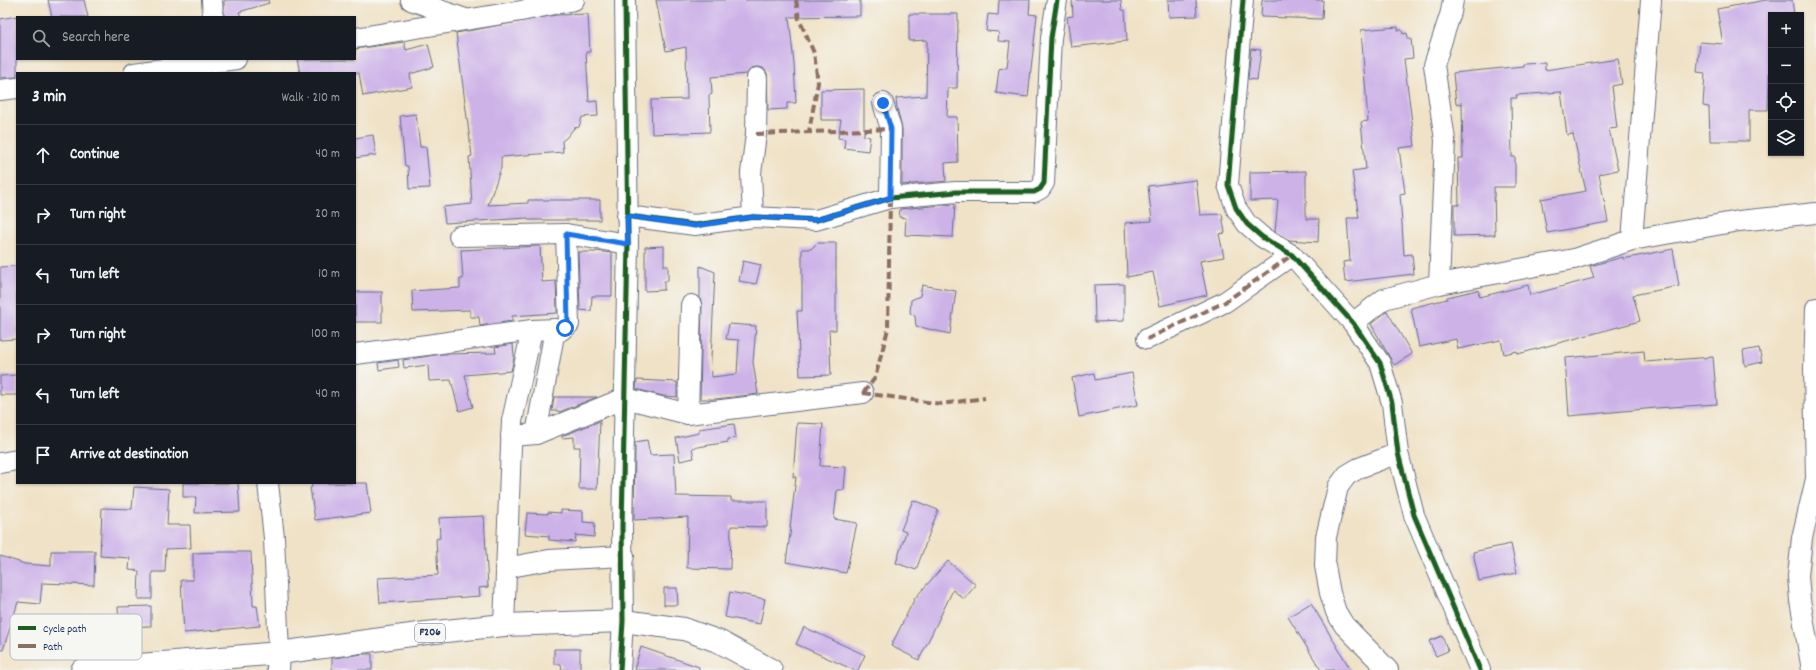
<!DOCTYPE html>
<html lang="en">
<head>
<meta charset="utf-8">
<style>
	:root { --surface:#171b24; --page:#242831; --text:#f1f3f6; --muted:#9ea1a6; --line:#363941 }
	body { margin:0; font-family:Dekko,sans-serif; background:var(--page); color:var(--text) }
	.controls { position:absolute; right:12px; top:12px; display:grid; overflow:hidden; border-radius:0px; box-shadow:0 1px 3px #0004 }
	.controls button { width:36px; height:36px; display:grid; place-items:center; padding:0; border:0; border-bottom:1px solid var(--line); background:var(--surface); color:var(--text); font:20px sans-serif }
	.stop { position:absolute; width:12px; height:12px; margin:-9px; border:3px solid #1a73e8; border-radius:50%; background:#fff }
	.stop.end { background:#1a73e8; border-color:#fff; box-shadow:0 1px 4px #0008 }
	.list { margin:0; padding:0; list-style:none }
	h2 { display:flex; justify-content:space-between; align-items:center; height:52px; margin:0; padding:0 16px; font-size:17px }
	h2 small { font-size:13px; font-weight:400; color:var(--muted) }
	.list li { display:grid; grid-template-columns:26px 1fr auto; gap:12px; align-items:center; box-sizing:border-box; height:60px; padding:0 16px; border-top:1px solid var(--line) }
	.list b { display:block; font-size:15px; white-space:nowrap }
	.list em { font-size:13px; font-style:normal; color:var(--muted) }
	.icon { flex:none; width:22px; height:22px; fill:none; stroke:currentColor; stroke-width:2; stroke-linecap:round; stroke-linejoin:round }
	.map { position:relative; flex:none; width:1816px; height:670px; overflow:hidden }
	.search { position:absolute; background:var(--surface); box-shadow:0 1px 3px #0004; left:16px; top:16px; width:340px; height:44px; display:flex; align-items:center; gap:10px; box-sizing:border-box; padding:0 14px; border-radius:0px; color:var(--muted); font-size:15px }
	.panel { position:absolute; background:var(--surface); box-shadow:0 1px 3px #0004; left:16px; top:72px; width:340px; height:412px; border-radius:0px }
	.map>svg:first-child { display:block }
	.building { fill:#cdb2e8 }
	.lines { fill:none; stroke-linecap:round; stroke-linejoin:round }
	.minor-casing { stroke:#666e82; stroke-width:22 }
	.tertiary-casing { stroke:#666e82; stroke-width:24 }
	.primary-casing { stroke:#666e82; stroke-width:24 }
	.minor { stroke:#fff; stroke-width:20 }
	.tertiary { stroke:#fff; stroke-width:22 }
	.primary { stroke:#fff; stroke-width:22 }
	.quiet { stroke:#8d6e63; stroke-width:4; stroke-dasharray:8 4; stroke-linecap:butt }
	.cycleway-casing { stroke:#f6f6f2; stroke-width:8 }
	.cycleway { stroke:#1b5e20; stroke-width:5 }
	.route { stroke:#1a73e8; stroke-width:5 }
	.labels { text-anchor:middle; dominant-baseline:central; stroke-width:4; stroke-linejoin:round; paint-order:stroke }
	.shield { fill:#f6f6f2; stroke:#5d6b8a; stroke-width:1 }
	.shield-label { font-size:11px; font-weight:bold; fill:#1b2f5e }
	.key { fill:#f6f6f2; stroke:#b4bac6; stroke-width:1 }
	.key-label { font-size:11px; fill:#1b2f5e }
</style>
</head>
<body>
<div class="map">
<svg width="1816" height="670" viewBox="0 0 1816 670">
	<rect width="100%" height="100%" fill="#f6f6f2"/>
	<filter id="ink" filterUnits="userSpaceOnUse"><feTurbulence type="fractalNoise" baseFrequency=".025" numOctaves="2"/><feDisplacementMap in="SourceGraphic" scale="8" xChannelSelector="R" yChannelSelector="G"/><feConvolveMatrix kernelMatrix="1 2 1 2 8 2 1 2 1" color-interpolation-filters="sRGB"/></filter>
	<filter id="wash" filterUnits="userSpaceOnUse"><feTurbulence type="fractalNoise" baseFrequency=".012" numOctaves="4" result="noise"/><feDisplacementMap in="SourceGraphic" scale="16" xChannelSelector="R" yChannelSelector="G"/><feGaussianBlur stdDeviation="0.9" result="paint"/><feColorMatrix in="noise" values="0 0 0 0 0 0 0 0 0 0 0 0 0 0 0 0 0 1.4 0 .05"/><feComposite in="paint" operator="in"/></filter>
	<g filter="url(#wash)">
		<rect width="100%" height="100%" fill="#f0e2c6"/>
		<g id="blocks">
			<g class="building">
				<polygon points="48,0 84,0 88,17 52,17"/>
				<polygon points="227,0 268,0 269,3 239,12 241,17 224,17 224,1"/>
				<polygon points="656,0 860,0 860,16 789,17 794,64 796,103 787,103 787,109 768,110 767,73 763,68 757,67 751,68 747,74 711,77 712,94 709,95 710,132 652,134 651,100 687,99 686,47 666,51"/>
				<polygon points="999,0 1030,0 1029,14 1037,15 1028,97 996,93 999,69 1007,67 1010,42 998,41 999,32 986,31 988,14 998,15"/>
				<polygon points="1072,0 1121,0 1122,10 1125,10 1127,41 1071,47 1067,17 1073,16"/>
				<polygon points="1168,0 1196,0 1197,16 1169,17"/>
				<polygon points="1262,0 1323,0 1322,19 1261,17"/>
				<polygon points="1766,0 1792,0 1794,15 1771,15 1768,110 1749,110 1749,141 1710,141 1709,107 1703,106 1705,73 1697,72 1700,42 1723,44 1717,9"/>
				<polygon points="588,14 590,52 586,52 589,102 597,101 598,116 582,117 579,127 574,128 567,137 562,141 563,152 501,157 501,168 488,205 528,203 528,200 600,200 600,220 528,220 528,218 445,223 443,207 472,204 469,157 472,156 456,33 556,15"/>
				<polygon points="909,14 958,14 957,88 948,88 947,117 957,117 958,162 945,163 946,181 902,185 902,129 897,108 896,98 926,96 927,40 909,41"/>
				<polygon points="17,16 17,77 0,78 0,19"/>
				<polygon points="1398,27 1398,30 1402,30 1403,34 1407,33 1408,39 1411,39 1413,58 1404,59 1415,146 1399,148 1405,193 1400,194 1404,255 1412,254 1414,274 1345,282 1343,262 1350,261 1347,218 1359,218 1352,171 1366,169 1361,122 1368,121 1361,30"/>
				<polygon points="404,42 406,50 428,44 434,67 410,74 412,87 363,96 359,73 300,73 297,59 355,59 355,49"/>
				<polygon points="1251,49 1261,50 1257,80 1248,79"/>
				<polygon points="1618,59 1622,84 1612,86 1617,128 1609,129 1618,170 1599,174 1608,222 1547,233 1541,199 1586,191 1573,134 1567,135 1561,92 1516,95 1517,98 1511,98 1512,157 1515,157 1515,187 1494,187 1495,235 1454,236 1454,205 1459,205 1458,158 1463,158 1462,103 1456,104 1453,73 1523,66 1523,64 1545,63 1545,70"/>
				<polygon points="864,89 864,136 870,137 868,151 844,148 845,139 838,138 841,120 821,120 821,90"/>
				<polygon points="416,114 420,147 426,147 430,188 409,189 408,166 405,166 400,116"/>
				<polygon points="373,135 376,155 355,158 355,138"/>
				<polygon points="1306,171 1306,219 1319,219 1318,242 1289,240 1275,232 1278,200 1250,201 1250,172"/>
				<polygon points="1196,180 1200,215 1222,214 1225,233 1219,234 1224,257 1200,261 1207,295 1160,306 1153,272 1127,277 1125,223 1152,221 1148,186"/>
				<polygon points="955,204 953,237 905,235 906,218 899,217 900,209"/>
				<polygon points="817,243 836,243 836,330 829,330 831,375 800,376 797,311 802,311 802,249 811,249"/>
				<polygon points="540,246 542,282 556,281 557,313 512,316 512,321 480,326 479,317 470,317 470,310 413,312 412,291 460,288 460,279 463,279 461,250"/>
				<polygon points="664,246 664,266 668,266 668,281 664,281 664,290 645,291 645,247"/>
				<polygon points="1673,249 1679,286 1633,295 1640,321 1518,354 1517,351 1504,354 1501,340 1458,349 1456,339 1419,347 1411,308 1447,299 1447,297 1478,290 1480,297 1528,285 1530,295 1594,278 1590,266 1623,257 1623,259"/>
				<polygon points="596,251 612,253 612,296 592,296 591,311 580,310 578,252 596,252"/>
				<polygon points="743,261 761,265 756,284 739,281"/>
				<polygon points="17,266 17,339 0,340 0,267"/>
				<polygon points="700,266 715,272 711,359 712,377 737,374 739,340 726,339 729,324 756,326 753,362 758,394 716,399 700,399 702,305 700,298"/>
				<polygon points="1124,284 1124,321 1095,322 1094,285"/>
				<polygon points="922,285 956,291 950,334 916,326 915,316 910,313 911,300 920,296"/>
				<rect x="355" y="292" width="27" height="30"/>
				<polygon points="1387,311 1412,354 1394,365 1371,324"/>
				<polygon points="513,344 514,357 511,371 465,375 473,407 459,411 451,380 429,381 428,365 404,368 403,360 442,354 496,353 495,347"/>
				<polygon points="1759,348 1762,362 1745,366 1743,351"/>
				<polygon points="1644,351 1645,362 1713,357 1717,404 1656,408 1569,416 1565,358"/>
				<polygon points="398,360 399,367 379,370 378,363"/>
				<polygon points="1094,373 1095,380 1132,373 1138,405 1079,417 1072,378"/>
				<polygon points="17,375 17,395 0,395 0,376"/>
				<polygon points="637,380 677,382 677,397 663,396 636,389"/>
				<polygon points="554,397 597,397 559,412 559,411 552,411"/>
				<polygon points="600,421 597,489 579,489 580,447 574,447 574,437 562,438 562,436"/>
				<polygon points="797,423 823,424 820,466 846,467 844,490 837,490 834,519 857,523 846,573 786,562 791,528 790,528 796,477 793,477"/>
				<polygon points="734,424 736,438 728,439 728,442 692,448 694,458 680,461 676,438 699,433 699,429"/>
				<polygon points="647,440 650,455 674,454 676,496 731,497 731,501 767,501 767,527 731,526 730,569 687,568 688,517 634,520 635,442"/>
				<polygon points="183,483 238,483 240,512 195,513 196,497 183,497"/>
				<polygon points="311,483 367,483 371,513 315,520 310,488 312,487"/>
				<polygon points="134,487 169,489 167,525 190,525 191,548 166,549 165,572 152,572 152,599 138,599 139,571 129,570 130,558 100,556 102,508 132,509"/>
				<polygon points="913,500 938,510 916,570 896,563 906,532 901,530"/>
				<polygon points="561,510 583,511 583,522 595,523 594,537 576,535 575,542 549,540 549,536 525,534 527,513 548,514 548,512 561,513"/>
				<polygon points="484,516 488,587 479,588 480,596 380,603 378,578 438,575 436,539 440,538 439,518"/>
				<polygon points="1511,544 1517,573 1479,581 1473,552"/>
				<polygon points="51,551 95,551 94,585 42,583 40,604 18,602 3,650 0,650 0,556 25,564 51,566"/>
				<polygon points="221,552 251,552 253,606 257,606 260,626 184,633 181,580 193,580 193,553"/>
				<polygon points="948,561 976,585 964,599 953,590 919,660 891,646 915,598"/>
				<polygon points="664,588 677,588 678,605 664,605"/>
				<polygon points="730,592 765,599 760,624 725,617"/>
				<polygon points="1311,603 1351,670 1321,670 1288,617"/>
				<polygon points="151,606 151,626 119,627 118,607"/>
				<polygon points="804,627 865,655 858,670 854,670 796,644"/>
				<polygon points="1442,636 1448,651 1436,656 1429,641"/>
				<polygon points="641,647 699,667 699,670 634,670"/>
				<polygon points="554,649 580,649 580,670 562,670 561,664 554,664"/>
				<polygon points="363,654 372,654 372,670 332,670 332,658"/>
			</g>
		</g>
	</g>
	<g filter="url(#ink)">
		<use href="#blocks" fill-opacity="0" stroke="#666e82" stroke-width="1"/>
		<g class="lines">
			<g class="minor-casing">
				<g id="minor">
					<polyline points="212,0 213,17"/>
					<polyline points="411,0 465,19"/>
					<polyline points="1243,0 1228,185 1236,208 1247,224 1262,237 1292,255 1353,323 1380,363 1392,403 1398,453 1414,515 1480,670"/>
					<polyline points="355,38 521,11 574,0"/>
					<polyline points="134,73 236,59"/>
					<polyline points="0,90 17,88"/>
					<polyline points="883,103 891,129 890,198"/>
					<polyline points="627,216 695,225 753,217 816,220 890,198 956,192 1034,192 1040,189 1044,183 1051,38 1057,0"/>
					<polyline points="753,217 751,173 756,134 757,78"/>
					<polyline points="459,236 566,234 628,244"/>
					<polyline points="1632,240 1651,0"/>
					<polyline points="1439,284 1445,140 1434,65 1451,12 1453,0"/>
					<polyline points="1353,323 1384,299 1439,284 1574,259 1632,240 1739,221 1816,213"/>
					<polyline points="1147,339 1225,302 1292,255"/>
					<polyline points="355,354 427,345 532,330 555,329 560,331 569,324 566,234"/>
					<polyline points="688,414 691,305"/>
					<polyline points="536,434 555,329"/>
					<polyline points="511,436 536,434 625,398 688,414 863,393"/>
					<polyline points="0,463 17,460"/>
					<polyline points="268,483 274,538 279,653"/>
					<polyline points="505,568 549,560 624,556"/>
					<polyline points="504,625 512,421 532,330"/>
					<polyline points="620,670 623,621 622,527 628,244 625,0"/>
					<polyline points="1388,670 1344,625 1336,612 1330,593 1325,566 1326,537 1338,487 1347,475 1359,468 1398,453"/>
					<polyline points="1812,670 1800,600 1798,576 1802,538 1816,479 1814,368 1816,308"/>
				</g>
			</g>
			<g class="tertiary-casing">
				<polyline id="tertiary" points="278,670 279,653"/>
			</g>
			<g class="primary-casing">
				<polyline id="primary" points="82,670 279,653 426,633 504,625 623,621 684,629 720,642 771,670"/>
			</g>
			<use href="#minor" class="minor"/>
			<use href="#tertiary" class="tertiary"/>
			<use href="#primary" class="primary"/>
			<g class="quiet">
				<polyline points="796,0 799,19 814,53 818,83 809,131"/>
				<polyline points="756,134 891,129"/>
				<polyline points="1147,339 1225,302 1292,255"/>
				<polyline points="863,393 875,378 888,329 890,198"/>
				<polyline points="863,393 941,404 985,398"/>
			</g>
			<g class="cycleway-casing">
				<g id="cycleway">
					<polyline points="1243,0 1228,185 1236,208 1247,224 1262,237 1292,255 1353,323 1380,363 1392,403 1398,453 1414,515 1480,670"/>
					<polyline points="627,216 695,225 753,217 816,220 890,198 956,192 1034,192 1040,189 1044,183 1051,38 1057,0"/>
					<polyline points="620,670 623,621 622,527 628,244 625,0"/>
				</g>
			</g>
			<use href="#cycleway" class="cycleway"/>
		</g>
	</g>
	<g class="lines" filter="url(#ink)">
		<polyline class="route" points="565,328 568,324 566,234 628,244 627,216 695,226 753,217 816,220 890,198 891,129 883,103"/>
	</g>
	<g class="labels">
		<rect class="shield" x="415" y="624" width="30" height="18" rx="3"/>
		<g class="shield-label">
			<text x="430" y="633">F206</text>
		</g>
	</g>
	<rect x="10" y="614" width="132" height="46" rx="6" class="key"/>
	<rect x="18" y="626" width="18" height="4" fill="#1b5e20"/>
	<rect x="18" y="644" width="18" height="4" fill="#8d6e63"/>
	<g class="key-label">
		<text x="43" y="632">Cycle path</text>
		<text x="43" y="650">Path</text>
	</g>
</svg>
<div class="controls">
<button>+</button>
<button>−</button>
<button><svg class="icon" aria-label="locate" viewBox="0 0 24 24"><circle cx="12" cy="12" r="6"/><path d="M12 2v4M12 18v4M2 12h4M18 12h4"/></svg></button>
<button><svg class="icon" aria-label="layers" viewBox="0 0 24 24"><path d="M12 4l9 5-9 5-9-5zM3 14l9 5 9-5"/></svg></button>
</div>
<div class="stop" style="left:565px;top:328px"></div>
<div class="stop end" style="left:883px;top:103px"></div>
<div class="search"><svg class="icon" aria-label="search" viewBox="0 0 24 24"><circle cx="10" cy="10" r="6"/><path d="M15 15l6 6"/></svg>Search here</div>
<section class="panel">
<h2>3 min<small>Walk · 210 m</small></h2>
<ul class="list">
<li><svg class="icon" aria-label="ahead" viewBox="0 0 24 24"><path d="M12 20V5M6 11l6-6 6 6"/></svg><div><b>Continue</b></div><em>40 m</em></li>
<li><svg class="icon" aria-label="right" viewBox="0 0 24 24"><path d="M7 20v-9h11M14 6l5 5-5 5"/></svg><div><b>Turn right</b></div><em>20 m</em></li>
<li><svg class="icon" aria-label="left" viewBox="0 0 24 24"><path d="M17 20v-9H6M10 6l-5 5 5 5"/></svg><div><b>Turn left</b></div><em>10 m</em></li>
<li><svg class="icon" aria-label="right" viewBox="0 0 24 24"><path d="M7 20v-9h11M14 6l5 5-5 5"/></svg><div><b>Turn right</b></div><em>100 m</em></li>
<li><svg class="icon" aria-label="left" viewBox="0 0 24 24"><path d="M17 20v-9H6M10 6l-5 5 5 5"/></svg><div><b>Turn left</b></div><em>40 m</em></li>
<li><svg class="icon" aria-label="arrive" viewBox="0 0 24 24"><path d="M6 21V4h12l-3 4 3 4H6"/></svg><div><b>Arrive at destination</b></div></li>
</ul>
</section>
</div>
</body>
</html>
